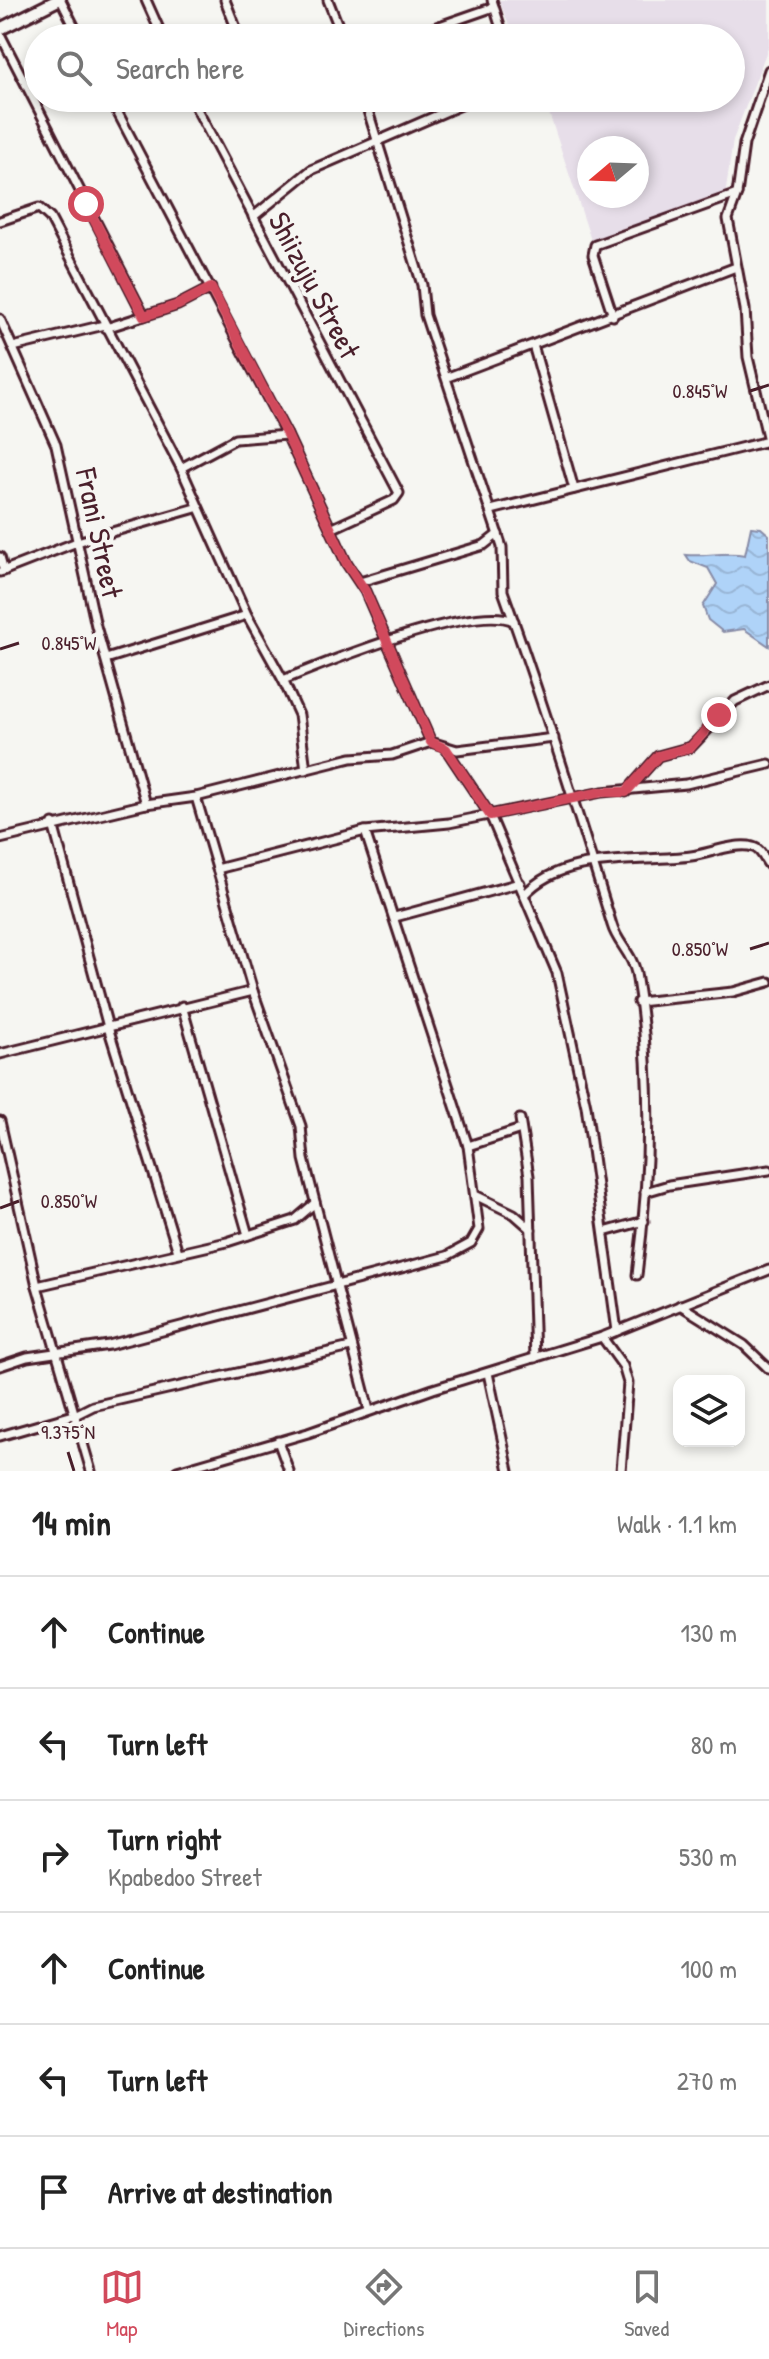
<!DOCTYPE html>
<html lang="en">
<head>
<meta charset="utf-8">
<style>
	:root { --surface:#fff; --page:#f6f6f6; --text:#222; --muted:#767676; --line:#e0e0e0; --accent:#d1495b }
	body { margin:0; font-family:"Patrick Hand",sans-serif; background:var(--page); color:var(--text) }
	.controls { position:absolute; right:24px; bottom:24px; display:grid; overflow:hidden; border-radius:16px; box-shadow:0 4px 12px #0003 }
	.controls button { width:72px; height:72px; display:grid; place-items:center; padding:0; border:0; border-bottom:2px solid var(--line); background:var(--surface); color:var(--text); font:40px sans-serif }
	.compass { position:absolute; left:577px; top:136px; width:72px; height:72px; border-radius:50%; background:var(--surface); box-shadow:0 4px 12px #0003; rotate:251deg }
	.stop { position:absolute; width:24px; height:24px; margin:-18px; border:6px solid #d1495b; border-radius:50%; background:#fff }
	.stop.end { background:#d1495b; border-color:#fff; box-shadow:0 2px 8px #0008 }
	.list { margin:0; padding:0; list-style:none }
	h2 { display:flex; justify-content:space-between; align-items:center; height:104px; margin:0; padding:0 32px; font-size:34px }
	h2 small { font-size:26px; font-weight:400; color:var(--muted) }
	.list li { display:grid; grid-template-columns:52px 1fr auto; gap:24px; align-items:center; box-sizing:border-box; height:112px; padding:0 32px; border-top:2px solid var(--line) }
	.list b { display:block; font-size:30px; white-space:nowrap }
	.list p { margin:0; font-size:26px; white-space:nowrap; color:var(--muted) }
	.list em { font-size:26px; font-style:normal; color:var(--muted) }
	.icon { flex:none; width:44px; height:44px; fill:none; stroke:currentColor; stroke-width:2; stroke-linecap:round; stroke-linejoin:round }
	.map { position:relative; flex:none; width:769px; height:1471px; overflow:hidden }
	.search { position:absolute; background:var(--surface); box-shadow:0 4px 12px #0003; left:24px; right:24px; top:24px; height:88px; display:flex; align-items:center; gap:20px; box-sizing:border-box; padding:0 28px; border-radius:44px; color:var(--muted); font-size:30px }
	.sheet { height:776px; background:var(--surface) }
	nav { display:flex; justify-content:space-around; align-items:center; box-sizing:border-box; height:112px; border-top:2px solid var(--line); background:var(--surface); font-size:22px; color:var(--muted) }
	nav a { display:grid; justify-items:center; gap:4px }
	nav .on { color:var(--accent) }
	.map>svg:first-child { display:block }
	.built { fill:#e7dee9; fill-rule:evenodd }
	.water { fill:url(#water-waves); stroke:#878ba6; stroke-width:2 }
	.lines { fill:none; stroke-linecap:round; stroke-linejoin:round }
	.street-casing { stroke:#4a1f2b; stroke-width:13 }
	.secondary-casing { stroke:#4a1f2b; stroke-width:16 }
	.street { stroke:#f6f6f2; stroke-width:7 }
	.secondary { stroke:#f6f6f2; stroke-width:10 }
	.route { stroke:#d1495b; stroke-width:10 }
	.ticks { fill:none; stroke:#4a1f2b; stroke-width:3 }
	.labels { text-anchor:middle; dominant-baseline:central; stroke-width:8; stroke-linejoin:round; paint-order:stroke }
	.street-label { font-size:30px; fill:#4a1f2b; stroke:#f6f6f2 }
	.ticks-label { font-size:20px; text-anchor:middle; fill:#4a1f2b; stroke:#f6f6f2; stroke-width:8; stroke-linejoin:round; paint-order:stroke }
</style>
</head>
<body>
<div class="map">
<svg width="769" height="1471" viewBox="0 0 769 1471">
	<defs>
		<pattern id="water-waves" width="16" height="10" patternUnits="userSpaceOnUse" patternTransform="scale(2)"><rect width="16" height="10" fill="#afd3f8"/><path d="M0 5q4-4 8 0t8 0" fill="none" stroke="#98b5d5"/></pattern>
	</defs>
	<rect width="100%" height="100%" fill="#f6f6f2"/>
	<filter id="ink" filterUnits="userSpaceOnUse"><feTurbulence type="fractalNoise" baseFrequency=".0125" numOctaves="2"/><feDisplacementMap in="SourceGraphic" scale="16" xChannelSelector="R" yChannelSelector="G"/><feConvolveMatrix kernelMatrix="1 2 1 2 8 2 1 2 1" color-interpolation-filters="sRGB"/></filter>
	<g filter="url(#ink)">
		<path class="built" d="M499,0H769V45L733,140L725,197L591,240L544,98H731V38H514ZM589,148H637V196H589Z"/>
		<path class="water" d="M751,527L761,528L769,535V646L744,629L723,632L708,620L703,606L717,584L708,568L690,561L686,555C707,557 725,551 745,555Z"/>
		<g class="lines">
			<g class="street-casing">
				<g id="street">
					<polyline points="61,0 80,38"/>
					<polyline points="146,0 163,38"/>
					<polyline points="225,0 240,38"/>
					<polyline points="328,0 343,38"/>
					<polyline points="492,0 504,38"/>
					<polyline points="0,34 144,316"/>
					<polyline points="405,38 494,7"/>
					<polyline points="769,70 744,144 737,194 728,219 745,309 748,357 769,445"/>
					<polyline points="110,98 287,435 347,564 365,591 431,742"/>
					<polyline points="191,98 399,493 394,500 331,529"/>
					<path d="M364,98L422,285L425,315L502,547L503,591C543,702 578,813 612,925C617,943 632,953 636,973C653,1072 650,1176 637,1275"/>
					<polyline points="253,217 311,170 477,98"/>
					<polyline points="0,221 39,208 50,218 181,468 247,615 283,680 299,715 306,770"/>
					<polyline points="613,316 593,255 595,245 737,194"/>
					<polyline points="0,319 56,445 96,626 146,804 0,839"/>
					<polyline points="106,328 178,305 211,288"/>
					<polyline points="533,345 574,489"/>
					<polyline points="13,347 104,325"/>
					<polyline points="448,377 736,267"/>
					<polyline points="181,468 235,439 287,435"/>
					<polyline points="491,510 768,441"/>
					<polyline points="0,557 4,571"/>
					<polyline points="0,572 77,542 196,508"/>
					<polyline points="360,582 484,545 498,534"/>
					<polyline points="106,659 247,615"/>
					<path d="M283,680C327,662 474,602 514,621"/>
					<polyline points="446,749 490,815 557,973 586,1106 617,1331"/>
					<polyline points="626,792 658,756 691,747 735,701 769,685"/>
					<polyline points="196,797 253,991 301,1126 304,1159 369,1410"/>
					<polyline points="146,804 196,797 351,758 392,755 431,742 457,750 554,738"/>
					<polyline points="53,824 108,1027 178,1252"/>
					<polyline points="217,869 365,831 449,823 602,792 686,784 769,764"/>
					<path d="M524,895C563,851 639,863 691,856C708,854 736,842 753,847C761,849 764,859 769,865"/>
					<polyline points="395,917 520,883"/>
					<polyline points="638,1002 733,992 769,982"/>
					<polyline points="182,1006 248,1235"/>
					<polyline points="0,1054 253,991"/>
					<polyline points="520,1119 529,1176 535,1358"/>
					<polyline points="0,1121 37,1286 91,1471"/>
					<polyline points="468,1146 521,1129"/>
					<polyline points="645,1192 669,1185 769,1170"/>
					<polyline points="477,1196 514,1214 531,1229"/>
					<polyline points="604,1232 644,1221"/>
					<polyline points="37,1286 227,1242 295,1220 315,1203"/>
					<polyline points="680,1305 744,1345 769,1369"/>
					<polyline points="602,1337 623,1366 628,1383 621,1471"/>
					<polyline points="0,1366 27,1357 109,1345 447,1256 471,1243 479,1229 468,1146 365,831"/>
					<polyline points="488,1373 509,1471"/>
					<polyline points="0,1436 77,1414 93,1406 351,1347"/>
					<polyline points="278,1441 289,1471"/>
					<polyline points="177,1471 308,1433 433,1389 602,1337 769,1270"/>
				</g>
			</g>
			<g class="secondary-casing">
				<polyline id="secondary" points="0,29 58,0"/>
			</g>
			<use href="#street" class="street"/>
			<use href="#secondary" class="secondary"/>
		</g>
	</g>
	<g class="lines" filter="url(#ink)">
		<polyline class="route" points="86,204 144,316 178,305 211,288 287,435 347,564 365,591 431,742 446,749 490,815 602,792 626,792 658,756 691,747 719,715"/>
	</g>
	<path class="ticks" d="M750,391L769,385M0,649L19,643M750,949L769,943M0,1208L19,1201M68,1452L74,1471"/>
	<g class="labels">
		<g class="street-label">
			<text transform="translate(315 285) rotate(62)">Shiizuju Street</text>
			<text transform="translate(100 533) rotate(78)">Frani Street</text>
		</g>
	</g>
	<g class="ticks-label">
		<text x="700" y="398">0.845°W</text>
		<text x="69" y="650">0.845°W</text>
		<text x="700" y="956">0.850°W</text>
		<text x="69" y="1208">0.850°W</text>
		<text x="68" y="1439">9.375°N</text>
	</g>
</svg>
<div class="controls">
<button><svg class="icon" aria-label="layers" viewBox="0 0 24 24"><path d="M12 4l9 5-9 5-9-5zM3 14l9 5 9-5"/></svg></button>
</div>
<svg class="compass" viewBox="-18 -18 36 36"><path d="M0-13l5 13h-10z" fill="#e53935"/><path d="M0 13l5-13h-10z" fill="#767676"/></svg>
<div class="stop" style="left:86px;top:204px"></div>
<div class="stop end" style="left:719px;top:715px"></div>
<div class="search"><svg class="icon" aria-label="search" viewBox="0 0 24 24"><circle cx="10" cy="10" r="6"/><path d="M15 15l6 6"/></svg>Search here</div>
</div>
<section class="sheet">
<h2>14 min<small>Walk · 1.1 km</small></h2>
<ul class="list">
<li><svg class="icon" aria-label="ahead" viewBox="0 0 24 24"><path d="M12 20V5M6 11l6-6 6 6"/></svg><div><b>Continue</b></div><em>130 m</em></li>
<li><svg class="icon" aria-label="left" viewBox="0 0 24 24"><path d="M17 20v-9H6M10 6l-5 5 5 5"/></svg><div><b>Turn left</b></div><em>80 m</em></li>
<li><svg class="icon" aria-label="right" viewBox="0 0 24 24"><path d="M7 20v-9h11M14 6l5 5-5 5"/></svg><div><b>Turn right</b><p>Kpabedoo Street</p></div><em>530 m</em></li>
<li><svg class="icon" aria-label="ahead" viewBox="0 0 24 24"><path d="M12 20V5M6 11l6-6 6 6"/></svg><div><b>Continue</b></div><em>100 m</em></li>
<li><svg class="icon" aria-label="left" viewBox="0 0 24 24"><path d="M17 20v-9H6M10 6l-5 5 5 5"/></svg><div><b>Turn left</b></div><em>270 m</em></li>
<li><svg class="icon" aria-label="arrive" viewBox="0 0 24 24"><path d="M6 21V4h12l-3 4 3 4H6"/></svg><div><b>Arrive at destination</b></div></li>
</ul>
</section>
<nav>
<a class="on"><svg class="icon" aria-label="map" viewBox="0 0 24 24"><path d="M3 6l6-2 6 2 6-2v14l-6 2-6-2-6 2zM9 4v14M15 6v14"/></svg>Map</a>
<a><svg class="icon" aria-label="directions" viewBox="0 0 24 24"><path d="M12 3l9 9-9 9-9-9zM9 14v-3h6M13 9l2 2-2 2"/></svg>Directions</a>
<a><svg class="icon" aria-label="saved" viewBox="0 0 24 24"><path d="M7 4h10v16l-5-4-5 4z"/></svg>Saved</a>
</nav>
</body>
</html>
